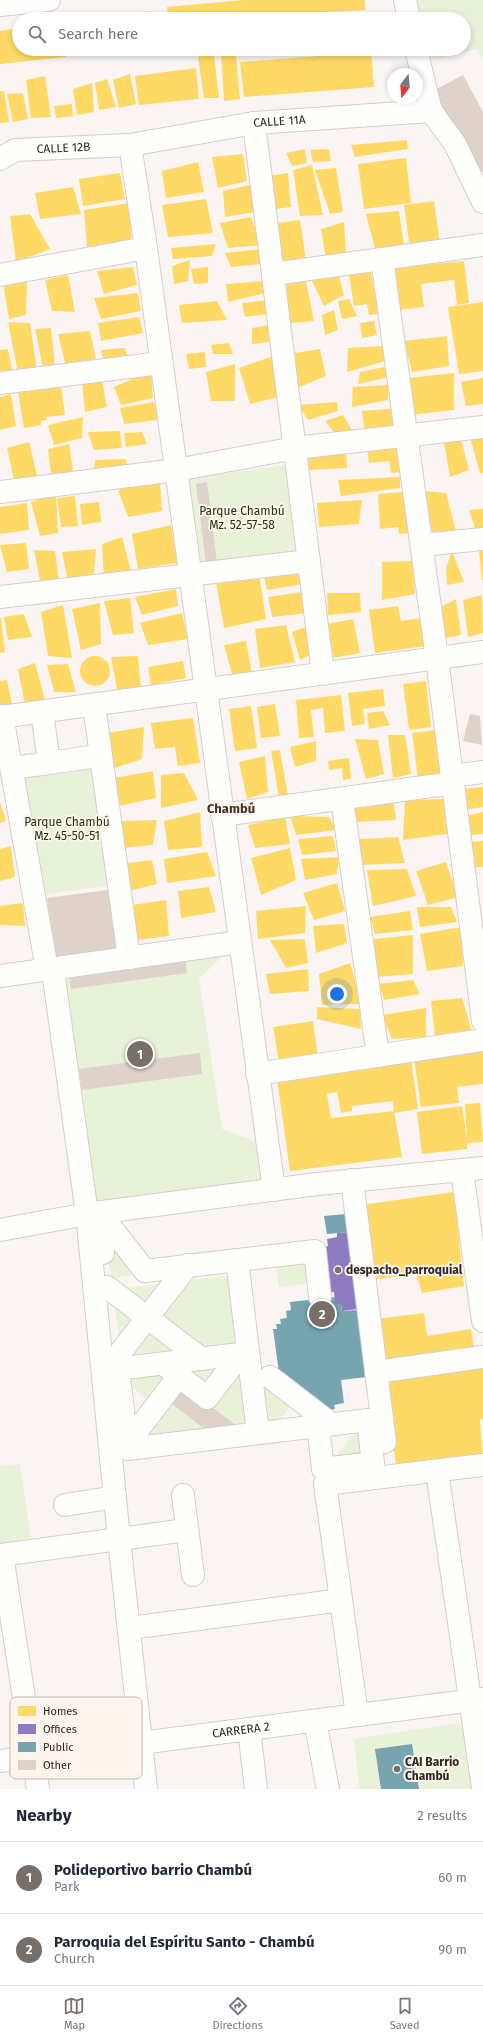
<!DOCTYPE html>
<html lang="en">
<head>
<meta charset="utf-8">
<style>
	:root { --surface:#fff; --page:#f2f2f3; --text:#1f2937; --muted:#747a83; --line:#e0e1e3; --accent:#776f6a }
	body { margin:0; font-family:"Fira Sans",sans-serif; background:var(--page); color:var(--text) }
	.compass { position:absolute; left:387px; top:68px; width:36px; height:36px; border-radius:50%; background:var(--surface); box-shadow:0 2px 6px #0003; rotate:196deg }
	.you { position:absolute; left:337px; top:994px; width:14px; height:14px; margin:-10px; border:3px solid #fff; border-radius:50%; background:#1a73e8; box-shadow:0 0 0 6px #1a73e833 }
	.badge { display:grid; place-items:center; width:26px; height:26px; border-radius:50%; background:var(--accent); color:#fff; font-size:13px; font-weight:700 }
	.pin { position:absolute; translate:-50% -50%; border:2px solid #fff; box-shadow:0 1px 4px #0006 }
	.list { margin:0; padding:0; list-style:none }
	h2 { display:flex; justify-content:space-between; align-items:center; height:52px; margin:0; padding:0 16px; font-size:17px }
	h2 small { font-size:13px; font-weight:400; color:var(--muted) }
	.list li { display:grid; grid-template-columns:26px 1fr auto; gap:12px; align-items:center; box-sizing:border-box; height:72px; padding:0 16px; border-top:1px solid var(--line) }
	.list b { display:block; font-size:15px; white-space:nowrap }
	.list p { margin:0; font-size:13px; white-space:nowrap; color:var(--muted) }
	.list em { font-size:13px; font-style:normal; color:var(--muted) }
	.icon { flex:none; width:22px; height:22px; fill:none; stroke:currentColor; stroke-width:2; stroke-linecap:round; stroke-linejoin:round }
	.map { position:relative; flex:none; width:483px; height:1789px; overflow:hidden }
	.search { position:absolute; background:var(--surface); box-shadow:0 2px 6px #0003; left:12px; right:12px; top:12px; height:44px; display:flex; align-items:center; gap:10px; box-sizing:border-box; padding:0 14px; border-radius:22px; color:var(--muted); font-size:15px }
	.sheet { height:196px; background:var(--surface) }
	nav { display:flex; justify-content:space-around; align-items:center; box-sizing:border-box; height:56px; border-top:1px solid var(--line); background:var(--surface); font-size:11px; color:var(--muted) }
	nav a { display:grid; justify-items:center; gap:2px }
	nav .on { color:var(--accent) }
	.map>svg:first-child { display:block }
	.green { fill:#e7f2d9 }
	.homes { fill:#ffd966 }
	.offices { fill:#8e7cc3 }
	.public { fill:#76a5af }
	.building { fill:#dfd2ca }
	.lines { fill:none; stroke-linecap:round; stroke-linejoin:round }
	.minor-casing { stroke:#d4cdc9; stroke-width:24 }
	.minor { stroke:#fefefd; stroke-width:22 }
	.poi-dot { fill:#776f6a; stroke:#fef4ee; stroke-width:1.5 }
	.labels { text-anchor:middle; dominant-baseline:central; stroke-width:4; stroke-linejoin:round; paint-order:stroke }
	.street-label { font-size:12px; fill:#312721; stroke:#fef4ee }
	.park-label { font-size:12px; fill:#20340d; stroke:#fef4ee }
	.poi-label { font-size:12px; font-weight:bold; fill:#312721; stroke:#fef4ee; text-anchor:start }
	.neighbourhood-label { font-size:13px; font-weight:bold; fill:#463226; stroke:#fef4ee }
	.key { fill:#fef4ee; stroke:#c0b6b0; stroke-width:1 }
	.key-label { font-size:11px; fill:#312721 }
</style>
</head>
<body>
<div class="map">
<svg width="483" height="1789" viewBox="0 0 483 1789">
	<rect width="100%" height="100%" fill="#faf5f2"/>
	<g class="green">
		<polygon points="414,0 483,0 483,61 477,49 422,62 420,49 464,49 464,19 416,19"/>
		<polygon points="294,464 304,557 192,572 186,479"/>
		<polygon points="97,762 116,884 37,896 17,774"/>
		<polygon points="232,947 199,979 222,1129 262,1144 268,1183 90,1206 58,973"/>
		<polygon points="105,1234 142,1274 111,1278"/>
		<polygon points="312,1256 315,1283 279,1287 275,1260"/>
		<polygon points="233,1275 242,1344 196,1349 154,1317 182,1281"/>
		<polygon points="169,1283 147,1311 118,1289"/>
		<polygon points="114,1298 141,1318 120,1346"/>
		<polygon points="148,1324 183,1351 122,1358"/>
		<polygon points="238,1365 252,1428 241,1429 208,1405"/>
		<polygon points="225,1367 206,1391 181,1372"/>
		<polygon points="168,1374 152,1403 125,1382 125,1379"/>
		<polygon points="256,1379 294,1401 275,1426 262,1428"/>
		<polygon points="167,1400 210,1433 135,1442"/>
		<polygon points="364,1421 368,1459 330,1463"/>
		<polygon points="20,1464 32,1546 0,1551 0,1466"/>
		<polygon points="465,1722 473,1789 359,1789 354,1739"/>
	</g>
	<g class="homes">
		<polygon points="243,0 365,0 365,10 304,13 242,19 168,19 167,7"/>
		<polygon points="149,11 150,19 89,19 105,16"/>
		<polygon points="368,12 369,19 328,19 328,18"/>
		<polygon points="19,28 19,49 65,49 66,57 0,64 0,31"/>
		<polygon points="88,49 108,49 108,50 88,53"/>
		<polygon points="371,52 374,87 244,97 240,62"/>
		<polygon points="214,54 219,98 204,98 198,57"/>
		<polygon points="221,54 236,54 240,99 224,101"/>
		<polygon points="196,68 199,99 139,105 135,76"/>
		<polygon points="130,74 136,104 119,108 113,80"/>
		<polygon points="45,76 51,117 31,118 26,80"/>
		<polygon points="107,79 116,107 99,110 95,83"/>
		<polygon points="92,83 94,112 77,115 73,89"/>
		<polygon points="0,91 4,91 9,122 0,123"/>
		<polygon points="23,93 28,119 13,122 7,94"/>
		<polygon points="72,104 73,116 56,118 54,106"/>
		<polygon points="407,140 408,149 355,157 351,145"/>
		<polygon points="305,149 307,163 292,166 286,153"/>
		<polygon points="329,149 331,161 313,162 310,150"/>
		<polygon points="243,154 247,181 218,188 212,157"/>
		<polygon points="406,158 411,203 364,209 358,164"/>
		<polygon points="198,162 204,192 166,198 162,171"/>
		<polygon points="312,165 323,215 300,216 293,170"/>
		<polygon points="336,168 343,212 330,214 315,170"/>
		<polygon points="120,173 125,199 83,206 79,179"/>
		<polygon points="288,173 291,207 276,209 269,176"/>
		<polygon points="250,185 255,212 225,217 223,191"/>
		<polygon points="73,187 81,214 40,219 35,193"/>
		<polygon points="206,199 213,233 168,237 162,205"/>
		<polygon points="434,201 440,244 410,249 404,205"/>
		<polygon points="129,203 132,243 87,247 84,210"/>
		<polygon points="399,211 404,246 375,249 366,214"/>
		<polygon points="30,214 50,249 16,262 10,216"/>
		<polygon points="251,217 261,245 228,248 220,223"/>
		<polygon points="300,220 306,260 282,263 277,223"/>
		<polygon points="344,222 346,254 326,259 321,229"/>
		<polygon points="216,244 212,256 173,259 171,248"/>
		<polygon points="261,249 262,264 231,267 225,253"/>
		<polygon points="190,260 188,281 174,284 172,266"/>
		<polygon points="464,261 469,303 457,305 454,280 421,284 424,307 399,310 394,268"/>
		<polygon points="133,267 137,285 104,294 97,271"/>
		<polygon points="208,267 208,283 194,284 191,269"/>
		<polygon points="371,271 378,314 369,315 367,304 354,306 349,275"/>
		<polygon points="68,275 75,312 52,311 45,280"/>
		<polygon points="339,276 344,295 324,306 311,279"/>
		<polygon points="27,280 26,315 9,319 3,283"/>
		<polygon points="262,281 266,293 228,302 226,284"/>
		<polygon points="306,281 314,321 290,323 285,285"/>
		<polygon points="138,293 141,311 101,319 94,298"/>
		<polygon points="349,299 357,316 342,319 338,301"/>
		<polygon points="268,300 268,314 245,317 242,303"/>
		<polygon points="217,301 227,320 182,323 179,305"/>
		<polygon points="483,302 483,371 459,374 448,307"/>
		<polygon points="334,310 338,330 325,335 322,315"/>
		<polygon points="139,317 143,333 101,341 98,323"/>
		<polygon points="374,321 377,335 362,338 360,323"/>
		<polygon points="8,322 30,323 37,371 18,374"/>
		<polygon points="268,325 269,342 252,344 252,328"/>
		<polygon points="51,328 55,366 43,368 35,329"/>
		<polygon points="90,331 96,359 66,367 58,334"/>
		<polygon points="447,336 449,366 412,372 404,341"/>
		<polygon points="229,343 233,354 213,354 211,345"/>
		<polygon points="384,346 385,361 347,372 348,348"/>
		<polygon points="125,348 128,359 104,361 101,350"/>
		<polygon points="8,349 13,375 0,377 0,350"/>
		<polygon points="320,349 326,376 297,388 295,353"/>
		<polygon points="205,352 206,367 189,369 186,354"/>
		<polygon points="276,355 282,396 250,404 239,368"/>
		<polygon points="235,364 235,401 211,401 206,372"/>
		<polygon points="384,367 390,377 358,384 360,372"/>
		<polygon points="151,371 153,398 121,405 114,387"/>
		<polygon points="454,373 454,410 410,415 409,378"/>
		<polygon points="483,378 483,404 466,406 461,382"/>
		<polygon points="102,380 107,407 85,412 82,382"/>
		<polygon points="388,385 388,400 352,407 353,387"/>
		<polygon points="61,386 65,415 46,417 47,420 41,421 41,425 24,428 18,393"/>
		<polygon points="11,394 16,426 0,430 0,397"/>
		<polygon points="154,402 158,420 124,424 120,408"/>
		<polygon points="337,402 338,411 308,420 298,405"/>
		<polygon points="398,408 401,432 365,436 362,411"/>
		<polygon points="343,415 356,437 339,439 325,421"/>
		<polygon points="83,417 82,438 54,445 48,425"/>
		<polygon points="120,431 122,448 94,450 88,432"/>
		<polygon points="142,432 147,444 126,447 124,433"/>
		<polygon points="470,437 483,437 483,473 480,473"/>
		<polygon points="461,439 469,470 450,477 444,442"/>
		<polygon points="29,442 38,479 15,484 7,448"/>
		<polygon points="69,444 74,477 52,481 48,449"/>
		<polygon points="399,445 402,472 391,473 389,461 369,463 367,448"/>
		<polygon points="346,451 347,468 309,470 308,454"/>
		<polygon points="126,459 128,471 94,477 95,460"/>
		<polygon points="400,477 400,488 341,496 338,480"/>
		<polygon points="160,481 162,511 128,517 118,490"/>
		<polygon points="423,491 446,493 456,531 433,536"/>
		<polygon points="404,492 410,533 399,534 398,527 380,529 378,494"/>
		<polygon points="56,493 58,533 40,536 31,502"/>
		<polygon points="75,496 78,526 61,527 57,498"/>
		<polygon points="362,500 359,524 319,527 317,503"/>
		<polygon points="99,502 101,522 82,525 80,504"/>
		<polygon points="27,503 29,530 0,534 0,507"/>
		<polygon points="483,509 483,530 476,531 469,510"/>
		<polygon points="171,525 177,563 138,569 132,534"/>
		<polygon points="122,537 131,571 104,577 102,544"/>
		<polygon points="26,543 29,569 7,572 0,545"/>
		<polygon points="96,549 94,574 68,582 62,552"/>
		<polygon points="34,550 55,551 59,580 40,581"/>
		<polygon points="483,550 483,580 482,580 479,551"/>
		<polygon points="452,551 464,582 447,585 446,568"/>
		<polygon points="412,561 415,594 382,600 382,562"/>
		<polygon points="302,570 303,584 267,590 264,576"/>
		<polygon points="259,574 266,619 224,628 216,582"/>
		<polygon points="176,589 178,606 142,615 135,597"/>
		<polygon points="302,592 308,613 272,617 268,597"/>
		<polygon points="327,593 360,593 361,612 328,615"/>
		<polygon points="482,595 483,633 468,637 463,600"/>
		<polygon points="130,598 134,633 113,635 104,601"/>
		<polygon points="456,599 461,635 440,639 437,609"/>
		<polygon points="100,603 101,644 81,650 72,609"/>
		<polygon points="63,605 72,658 48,656 41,612"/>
		<polygon points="398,606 401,621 422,618 426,646 375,653 369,610"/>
		<polygon points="182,613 188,639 148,645 140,623"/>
		<polygon points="24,614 32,637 8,640 4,617"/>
		<polygon points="0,618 1,618 5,652 0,653"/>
		<polygon points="353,619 360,653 334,658 327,624"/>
		<polygon points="286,625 295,662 260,668 255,629"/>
		<polygon points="306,627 313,654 300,660 292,632"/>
		<polygon points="246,641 252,674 233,677 224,645"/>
		<circle cx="95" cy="671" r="15"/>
		<polygon points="138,656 141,689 118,695 111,657"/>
		<polygon points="183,661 186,678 151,685 148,667"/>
		<polygon points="35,663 45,700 25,705 18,669"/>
		<polygon points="68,664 76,692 54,692 47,665"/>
		<polygon points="7,680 12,705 0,707 0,681"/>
		<polygon points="426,681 431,727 409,730 403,684"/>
		<polygon points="383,689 385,706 363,709 365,724 352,726 348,693"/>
		<polygon points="341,695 345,731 325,733 323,708 311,710 314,737 299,738 296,700"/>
		<polygon points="275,704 280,736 261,738 257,707"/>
		<polygon points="251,706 257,748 235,751 229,709"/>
		<polygon points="383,711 390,725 369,729 367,713"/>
		<polygon points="193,718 200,763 178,766 175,747 155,749 151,723"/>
		<polygon points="144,727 142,759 112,769 108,733"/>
		<polygon points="436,730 441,776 418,779 412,733"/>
		<polygon points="388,735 405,735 411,774 393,778"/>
		<polygon points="355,739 378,740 384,774 366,779"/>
		<polygon points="316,741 316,761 295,767 290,747"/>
		<polygon points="280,750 288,797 279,798 271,751"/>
		<polygon points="265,756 268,792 247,799 239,762"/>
		<polygon points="349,758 351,779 343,780 342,768 329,770 328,761"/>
		<polygon points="153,771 156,798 119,806 114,778"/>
		<polygon points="184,773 198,800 161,808 161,775"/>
		<polygon points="483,787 483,807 463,810 462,789"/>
		<polygon points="393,798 396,820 355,822 350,803"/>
		<polygon points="444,799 454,833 403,840 405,800"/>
		<polygon points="0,802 6,821 0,823"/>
		<polygon points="200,812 202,847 168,850 164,821"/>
		<polygon points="483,812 483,834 470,835 465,816"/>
		<polygon points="290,816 329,817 337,830 296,835"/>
		<polygon points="285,817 290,844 255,848 248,825"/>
		<polygon points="157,820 153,845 121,848 118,821"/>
		<polygon points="333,836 336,851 302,855 298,839"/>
		<polygon points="398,837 405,863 361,865 358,839"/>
		<polygon points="483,841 483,867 472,867 467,842"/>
		<polygon points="11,846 15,877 0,881 0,849"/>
		<polygon points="290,848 296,880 261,895 251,858"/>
		<polygon points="207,852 216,876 167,883 164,859"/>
		<polygon points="339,857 337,874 305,880 301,859"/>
		<polygon points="152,860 157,884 125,892 122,864"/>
		<polygon points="446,862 458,897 428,905 416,871"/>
		<polygon points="407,869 416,896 373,906 367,870"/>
		<polygon points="337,883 345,911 314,920 303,893"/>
		<polygon points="209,887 216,912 181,918 178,891"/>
		<polygon points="166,900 169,936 128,941 125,906"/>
		<polygon points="23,903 25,926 0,925 0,906"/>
		<polygon points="306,906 305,933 258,939 256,911"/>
		<polygon points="417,907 451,907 457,922 420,927"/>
		<polygon points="410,911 413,930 375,934 370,917"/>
		<polygon points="344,924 347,943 316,953 313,926"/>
		<polygon points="461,927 463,966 427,971 420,934"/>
		<polygon points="413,935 413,974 376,977 374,939"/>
		<polygon points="305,939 308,963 286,968 270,940"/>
		<polygon points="350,963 362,1004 322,1005 319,974"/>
		<polygon points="308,969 309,991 270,994 266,974"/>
		<polygon points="413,980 420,994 384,1000 379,984"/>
		<polygon points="462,998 472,1031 435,1036 431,1001"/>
		<polygon points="317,1007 360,1009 361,1029 317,1019"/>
		<polygon points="426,1008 426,1037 392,1039 382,1015"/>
		<polygon points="313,1021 318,1057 279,1062 273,1027"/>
		<polygon points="483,1051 483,1084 457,1087 459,1103 421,1107 414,1058"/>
		<polygon points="411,1060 418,1109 394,1113 393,1101 352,1106 352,1111 341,1113 337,1092 327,1094 331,1118 394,1111 402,1157 290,1171 277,1079"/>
		<polygon points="480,1103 483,1142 467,1143 467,1149 422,1154 417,1112 462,1106 467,1140 465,1104"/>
		<polygon points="454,1192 464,1286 422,1293 416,1274 372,1280 361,1205"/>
		<polygon points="424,1313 427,1336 471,1329 475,1353 382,1366 376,1319"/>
		<polygon points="483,1365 483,1419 480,1419 483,1459 397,1472 384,1380"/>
	</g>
	<polygon class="offices" points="349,1232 358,1309 342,1311 341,1304 335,1304 334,1292 326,1293 320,1248 328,1246 327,1239 337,1237 337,1233"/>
	<g class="public">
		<polygon points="346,1214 349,1232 327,1234 324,1216"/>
		<polygon points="335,1297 335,1304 341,1304 342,1311 358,1310 367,1377 341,1380 344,1403 334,1405 335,1409 316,1412 280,1380 273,1329 277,1329 276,1324 281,1324 280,1319 287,1318 286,1311 291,1310 290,1302"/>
		<polygon points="412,1744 419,1789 381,1789 375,1749"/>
	</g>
	<g class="building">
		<polygon points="463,75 483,112 483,172 474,176 429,93"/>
		<polygon points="207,482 217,563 206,564 196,484"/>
		<polygon points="470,714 480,716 482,745 463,741"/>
		<polygon points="115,889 125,952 56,961 47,898"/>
		<polygon points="185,959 187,973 71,989 69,974"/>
		<polygon points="200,1053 202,1074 82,1090 79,1069"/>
		<polygon points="173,1378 194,1393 246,1433 215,1437 159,1394"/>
	</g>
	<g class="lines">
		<g class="minor-casing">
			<g id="minor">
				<polyline points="405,0 409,19"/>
				<polyline points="0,5 49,0"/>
				<polyline points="416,49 431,111 455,144 483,202"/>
				<polyline points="254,123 323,674"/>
				<polyline points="130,145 146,248 274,1190"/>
				<path id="s1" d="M0,159L15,150L130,145L254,123L431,111"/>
				<polyline points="382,259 437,658 483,1021"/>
				<polyline points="273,274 483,245"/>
				<polyline points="0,275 146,248"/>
				<polyline points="0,383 161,363"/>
				<polyline points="0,492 176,470 295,448 483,427"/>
				<polyline points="422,545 483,539"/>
				<polyline points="0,597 309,561"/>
				<polyline points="94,705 129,958"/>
				<polyline points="42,712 49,763 97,756"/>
				<polyline points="2,716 47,969 53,971 87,1214 119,1539 146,1789"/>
				<polyline points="0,717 483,652"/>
				<polyline points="20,767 49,763"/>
				<polyline points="452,776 483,772"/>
				<polyline points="342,799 378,1056"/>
				<polyline points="222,815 453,783"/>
				<polyline points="0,976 240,942"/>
				<polyline points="257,1074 483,1040"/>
				<polyline points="462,1171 483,1321"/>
				<polyline points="352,1180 385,1442"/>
				<polyline points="0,1230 87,1214 317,1184 483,1168"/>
				<polyline points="103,1253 101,1229 103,1224 109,1225 145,1271 315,1251 320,1297"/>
				<polyline points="237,1260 258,1433"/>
				<polyline points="107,1287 202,1359"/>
				<polyline points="116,1358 188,1265"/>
				<polyline points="117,1363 128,1449 368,1420 373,1463 323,1469 318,1425"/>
				<polyline points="117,1369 248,1353"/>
				<polyline points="376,1372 483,1357"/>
				<polyline points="179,1376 207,1398 241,1354"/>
				<polyline points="270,1377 331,1424"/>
				<polyline points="127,1444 179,1376 163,1364"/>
				<polyline points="437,1471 483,1788"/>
				<polyline points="183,1495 193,1575"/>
				<polyline points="65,1505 115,1497"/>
				<polyline points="0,1555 186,1530"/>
				<polyline points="2,1555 38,1789"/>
				<polyline points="130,1628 341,1600"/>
				<polyline points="357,1715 325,1484 483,1465"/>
				<polyline points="315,1721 328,1789"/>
				<polyline points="249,1729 256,1789"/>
				<path id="s2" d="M0,1761L483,1699"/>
			</g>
		</g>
		<use href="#minor" class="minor"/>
	</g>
	<g class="poi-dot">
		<circle cx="338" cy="1270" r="4"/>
		<circle cx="397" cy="1769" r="4"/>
	</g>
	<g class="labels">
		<g class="street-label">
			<text stroke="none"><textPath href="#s1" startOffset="284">CALLE 11A</textPath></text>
			<text stroke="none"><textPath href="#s1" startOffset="66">CALLE 12B</textPath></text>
			<text stroke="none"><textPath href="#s2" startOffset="243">CARRERA 2</textPath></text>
		</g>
		<g class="park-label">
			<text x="242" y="511">Parque Chambú<tspan x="242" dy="14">Mz. 52-57-58</tspan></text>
			<text x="67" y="822">Parque Chambú<tspan x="67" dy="14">Mz. 45-50-51</tspan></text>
		</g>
		<g class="poi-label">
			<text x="346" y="1270">despacho_parroquial</text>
			<text x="405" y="1762">CAI Barrio<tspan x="405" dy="14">Chambú</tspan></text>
		</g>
		<g class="neighbourhood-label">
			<text x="231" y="808">Chambú</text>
		</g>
	</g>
	<rect x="10" y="1697" width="132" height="82" rx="6" class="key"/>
	<rect x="18" y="1706" width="18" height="10" fill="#ffd966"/>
	<rect x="18" y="1724" width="18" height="10" fill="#8e7cc3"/>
	<rect x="18" y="1742" width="18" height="10" fill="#76a5af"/>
	<rect x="18" y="1760" width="18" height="10" fill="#dfd2ca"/>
	<g class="key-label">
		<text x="43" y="1715">Homes</text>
		<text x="43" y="1733">Offices</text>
		<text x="43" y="1751">Public</text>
		<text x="43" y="1769">Other</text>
	</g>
</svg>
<svg class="compass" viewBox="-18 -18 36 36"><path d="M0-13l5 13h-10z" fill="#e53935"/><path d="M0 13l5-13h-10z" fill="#747a83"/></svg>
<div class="you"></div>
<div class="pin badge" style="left:140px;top:1054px">1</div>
<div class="pin badge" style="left:322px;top:1314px">2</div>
<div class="search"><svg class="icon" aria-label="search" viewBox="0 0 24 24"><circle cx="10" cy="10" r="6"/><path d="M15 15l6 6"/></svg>Search here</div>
</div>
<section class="sheet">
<h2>Nearby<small>2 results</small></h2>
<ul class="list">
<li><span class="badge">1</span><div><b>Polideportivo barrio Chambú</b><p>Park</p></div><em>60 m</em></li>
<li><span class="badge">2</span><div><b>Parroquia del Espíritu Santo - Chambú</b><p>Church</p></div><em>90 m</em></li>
</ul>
</section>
<nav>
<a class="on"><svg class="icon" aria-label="map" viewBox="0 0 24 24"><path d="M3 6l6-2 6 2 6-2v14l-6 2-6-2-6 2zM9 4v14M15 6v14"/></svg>Map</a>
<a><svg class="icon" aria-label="directions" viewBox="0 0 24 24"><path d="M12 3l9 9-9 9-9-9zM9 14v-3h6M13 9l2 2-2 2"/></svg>Directions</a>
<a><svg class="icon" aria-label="saved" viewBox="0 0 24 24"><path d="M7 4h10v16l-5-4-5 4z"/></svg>Saved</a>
</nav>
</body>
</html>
